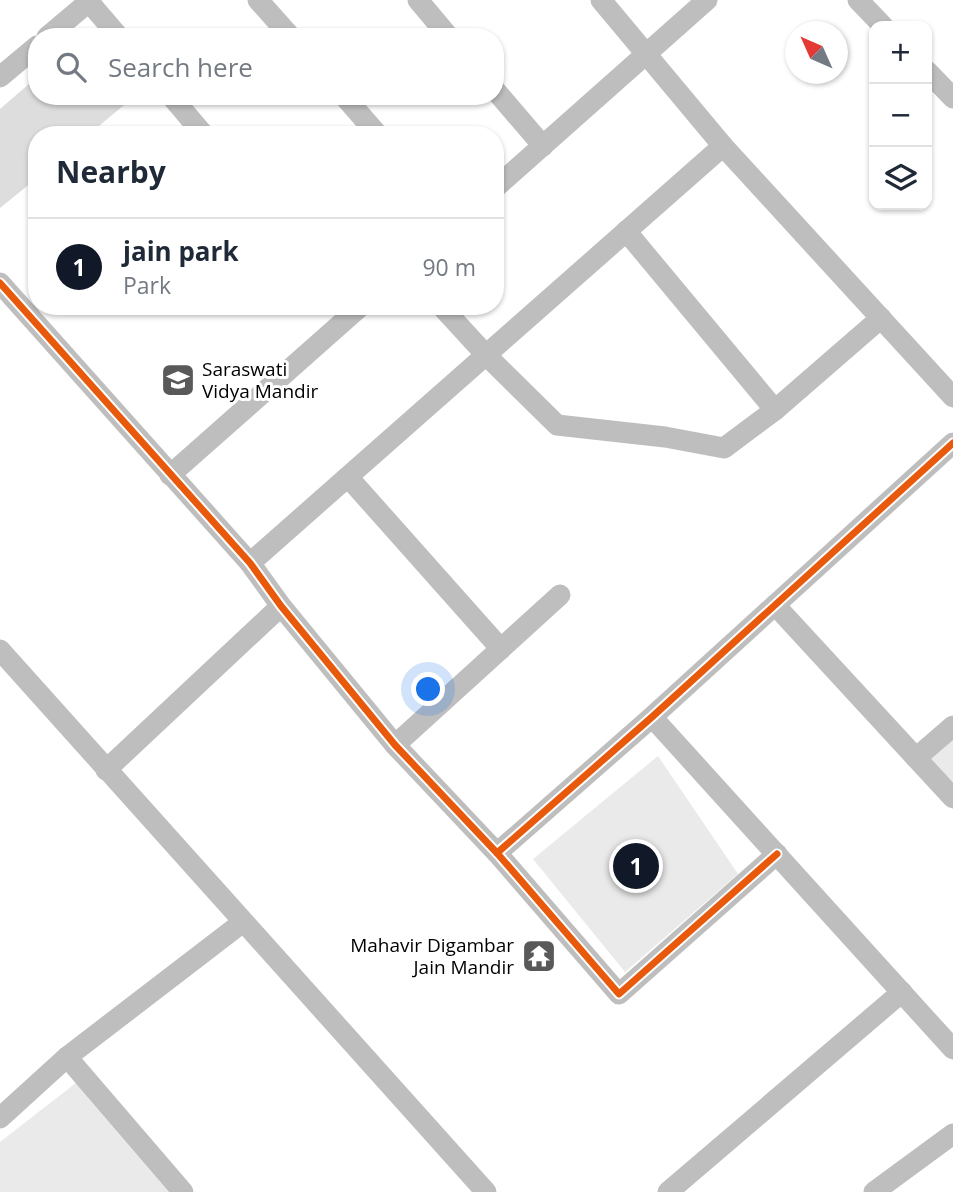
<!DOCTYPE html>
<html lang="en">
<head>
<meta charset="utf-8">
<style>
	:root { --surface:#fff; --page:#f2f2f3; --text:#1f2937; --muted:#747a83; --line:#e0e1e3; --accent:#111827 }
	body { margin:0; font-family:"Open Sans",sans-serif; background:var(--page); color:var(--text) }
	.controls { position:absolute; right:21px; top:21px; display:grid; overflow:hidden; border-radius:14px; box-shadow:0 2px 5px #0004 }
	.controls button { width:63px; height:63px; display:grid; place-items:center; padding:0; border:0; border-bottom:2px solid var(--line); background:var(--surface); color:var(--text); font:35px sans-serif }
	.compass { position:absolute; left:785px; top:21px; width:63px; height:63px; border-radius:50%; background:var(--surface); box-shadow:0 2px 5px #0004; rotate:315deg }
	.you { position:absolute; left:429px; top:690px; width:24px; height:24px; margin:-18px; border:5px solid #fff; border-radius:50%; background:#1a73e8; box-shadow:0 0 0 10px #1a73e833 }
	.badge { display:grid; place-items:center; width:46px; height:46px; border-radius:50%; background:var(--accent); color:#fff; font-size:23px; font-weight:700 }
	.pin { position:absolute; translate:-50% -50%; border:4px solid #fff; box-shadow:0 2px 7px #0006 }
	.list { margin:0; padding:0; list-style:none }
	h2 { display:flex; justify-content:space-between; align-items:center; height:91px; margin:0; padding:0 28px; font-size:30px }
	h2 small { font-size:23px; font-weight:400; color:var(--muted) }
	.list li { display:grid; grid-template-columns:46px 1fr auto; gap:21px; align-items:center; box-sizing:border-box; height:98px; padding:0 28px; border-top:2px solid var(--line) }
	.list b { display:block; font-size:26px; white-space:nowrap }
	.list p { margin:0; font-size:23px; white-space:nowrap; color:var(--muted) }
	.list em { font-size:23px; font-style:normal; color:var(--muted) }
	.icon { flex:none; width:38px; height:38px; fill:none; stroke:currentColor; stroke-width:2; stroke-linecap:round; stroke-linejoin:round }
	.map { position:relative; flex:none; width:953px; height:1192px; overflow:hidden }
	.search { position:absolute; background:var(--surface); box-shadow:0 2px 5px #0004; left:28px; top:28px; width:476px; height:77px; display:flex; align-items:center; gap:18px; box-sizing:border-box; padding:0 24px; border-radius:28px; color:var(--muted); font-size:26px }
	.panel { position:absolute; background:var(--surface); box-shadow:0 2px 5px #0004; left:28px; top:126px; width:476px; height:189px; border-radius:28px }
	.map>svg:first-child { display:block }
	.green { fill:#eaeaea }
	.building { fill:#ddd }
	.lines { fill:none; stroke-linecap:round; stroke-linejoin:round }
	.minor { stroke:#bebebe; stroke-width:21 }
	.cycleway-casing { stroke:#fff; stroke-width:11 }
	.cycleway { stroke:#e8590c; stroke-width:7 }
	.labels { text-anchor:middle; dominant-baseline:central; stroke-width:6; stroke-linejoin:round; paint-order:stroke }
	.poi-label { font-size:19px; fill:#000; stroke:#fff; text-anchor:start }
</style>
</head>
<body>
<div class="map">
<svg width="953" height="1192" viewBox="0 0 953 1192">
	<rect width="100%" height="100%" fill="#fff"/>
	<g class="green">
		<polygon points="953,726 953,798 916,758"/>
		<polygon points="658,756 738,874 625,972 533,859"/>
		<polygon points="81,1079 170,1192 0,1192 0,1142"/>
	</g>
	<g class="building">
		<polygon points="94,28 101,37 84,37"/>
		<polygon points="37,77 37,96 135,96 88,135 37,135 37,178 0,208 0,109"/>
	</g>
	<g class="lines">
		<g class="minor">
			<polyline points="258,0 291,37"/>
			<polyline points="418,0 449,37"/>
			<polyline points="601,0 723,146 953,397"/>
			<polyline points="858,0 883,26"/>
			<polyline points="89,2 119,37"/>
			<polyline points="47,37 91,0"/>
			<polyline points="927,71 953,98"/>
			<polyline points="0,77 37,46"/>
			<polyline points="495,90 543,146"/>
			<polyline points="171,96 204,135"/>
			<polyline points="344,96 378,135"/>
			<polyline points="495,188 707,0"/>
			<polyline points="626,231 775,410"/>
			<polyline points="0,283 250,563 281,606 395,745 497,853"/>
			<polyline points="441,306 486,355 557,425 665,437 724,448 775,410 881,318"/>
			<polyline points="170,475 361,306"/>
			<polyline points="348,477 501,649"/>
			<polyline points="250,563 723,146"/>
			<polyline points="775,605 953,798"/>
			<polyline points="0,650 486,1192"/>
			<polyline points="652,717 953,1049"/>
			<polyline points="395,745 560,595"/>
			<polyline points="916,758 953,726"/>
			<polyline points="106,770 281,606"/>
			<polyline points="777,854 619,994 497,853 652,717 953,443"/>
			<polyline points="67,1057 183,1192"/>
			<polyline points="0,1118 67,1057 243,922"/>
			<polyline points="668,1192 902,992"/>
			<polyline points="874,1192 953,1134"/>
		</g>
		<g class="cycleway-casing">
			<g id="cycleway">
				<polyline points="0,283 250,563 281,606 395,745 497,853"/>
				<polyline points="777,854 619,994 497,853 652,717 953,443"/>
			</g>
		</g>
		<use href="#cycleway" class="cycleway"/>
	</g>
	<defs>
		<g id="school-square" transform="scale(1.75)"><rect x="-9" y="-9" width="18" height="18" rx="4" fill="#595959" stroke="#fff"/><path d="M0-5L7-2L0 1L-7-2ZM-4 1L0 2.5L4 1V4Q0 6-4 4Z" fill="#fff"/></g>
		<g id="temple-square" transform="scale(1.75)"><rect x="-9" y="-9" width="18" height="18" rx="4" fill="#595959" stroke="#fff"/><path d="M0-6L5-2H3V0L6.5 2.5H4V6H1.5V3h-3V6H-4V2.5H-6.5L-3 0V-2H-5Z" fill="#fff"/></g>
	</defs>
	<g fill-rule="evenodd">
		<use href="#school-square" x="178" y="380"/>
		<use href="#temple-square" x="539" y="956"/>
	</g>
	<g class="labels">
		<g class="poi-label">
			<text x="202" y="369">Saraswati<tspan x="202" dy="22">Vidya Mandir</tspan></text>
			<text x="514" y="945" text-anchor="end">Mahavir Digambar<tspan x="514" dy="22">Jain Mandir</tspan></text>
		</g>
	</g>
</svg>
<div class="controls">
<button>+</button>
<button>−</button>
<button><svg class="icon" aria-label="layers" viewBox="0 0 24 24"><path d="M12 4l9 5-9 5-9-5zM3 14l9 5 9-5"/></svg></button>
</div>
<svg class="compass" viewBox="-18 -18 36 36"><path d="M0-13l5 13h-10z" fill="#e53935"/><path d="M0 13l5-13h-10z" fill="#747a83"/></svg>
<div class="you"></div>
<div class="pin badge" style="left:636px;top:866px">1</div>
<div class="search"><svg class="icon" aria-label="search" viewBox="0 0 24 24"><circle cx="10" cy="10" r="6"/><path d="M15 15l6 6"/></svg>Search here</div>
<section class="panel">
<h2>Nearby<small></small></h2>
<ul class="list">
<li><span class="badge">1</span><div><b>jain park</b><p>Park</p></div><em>90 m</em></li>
</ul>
</section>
</div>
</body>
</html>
